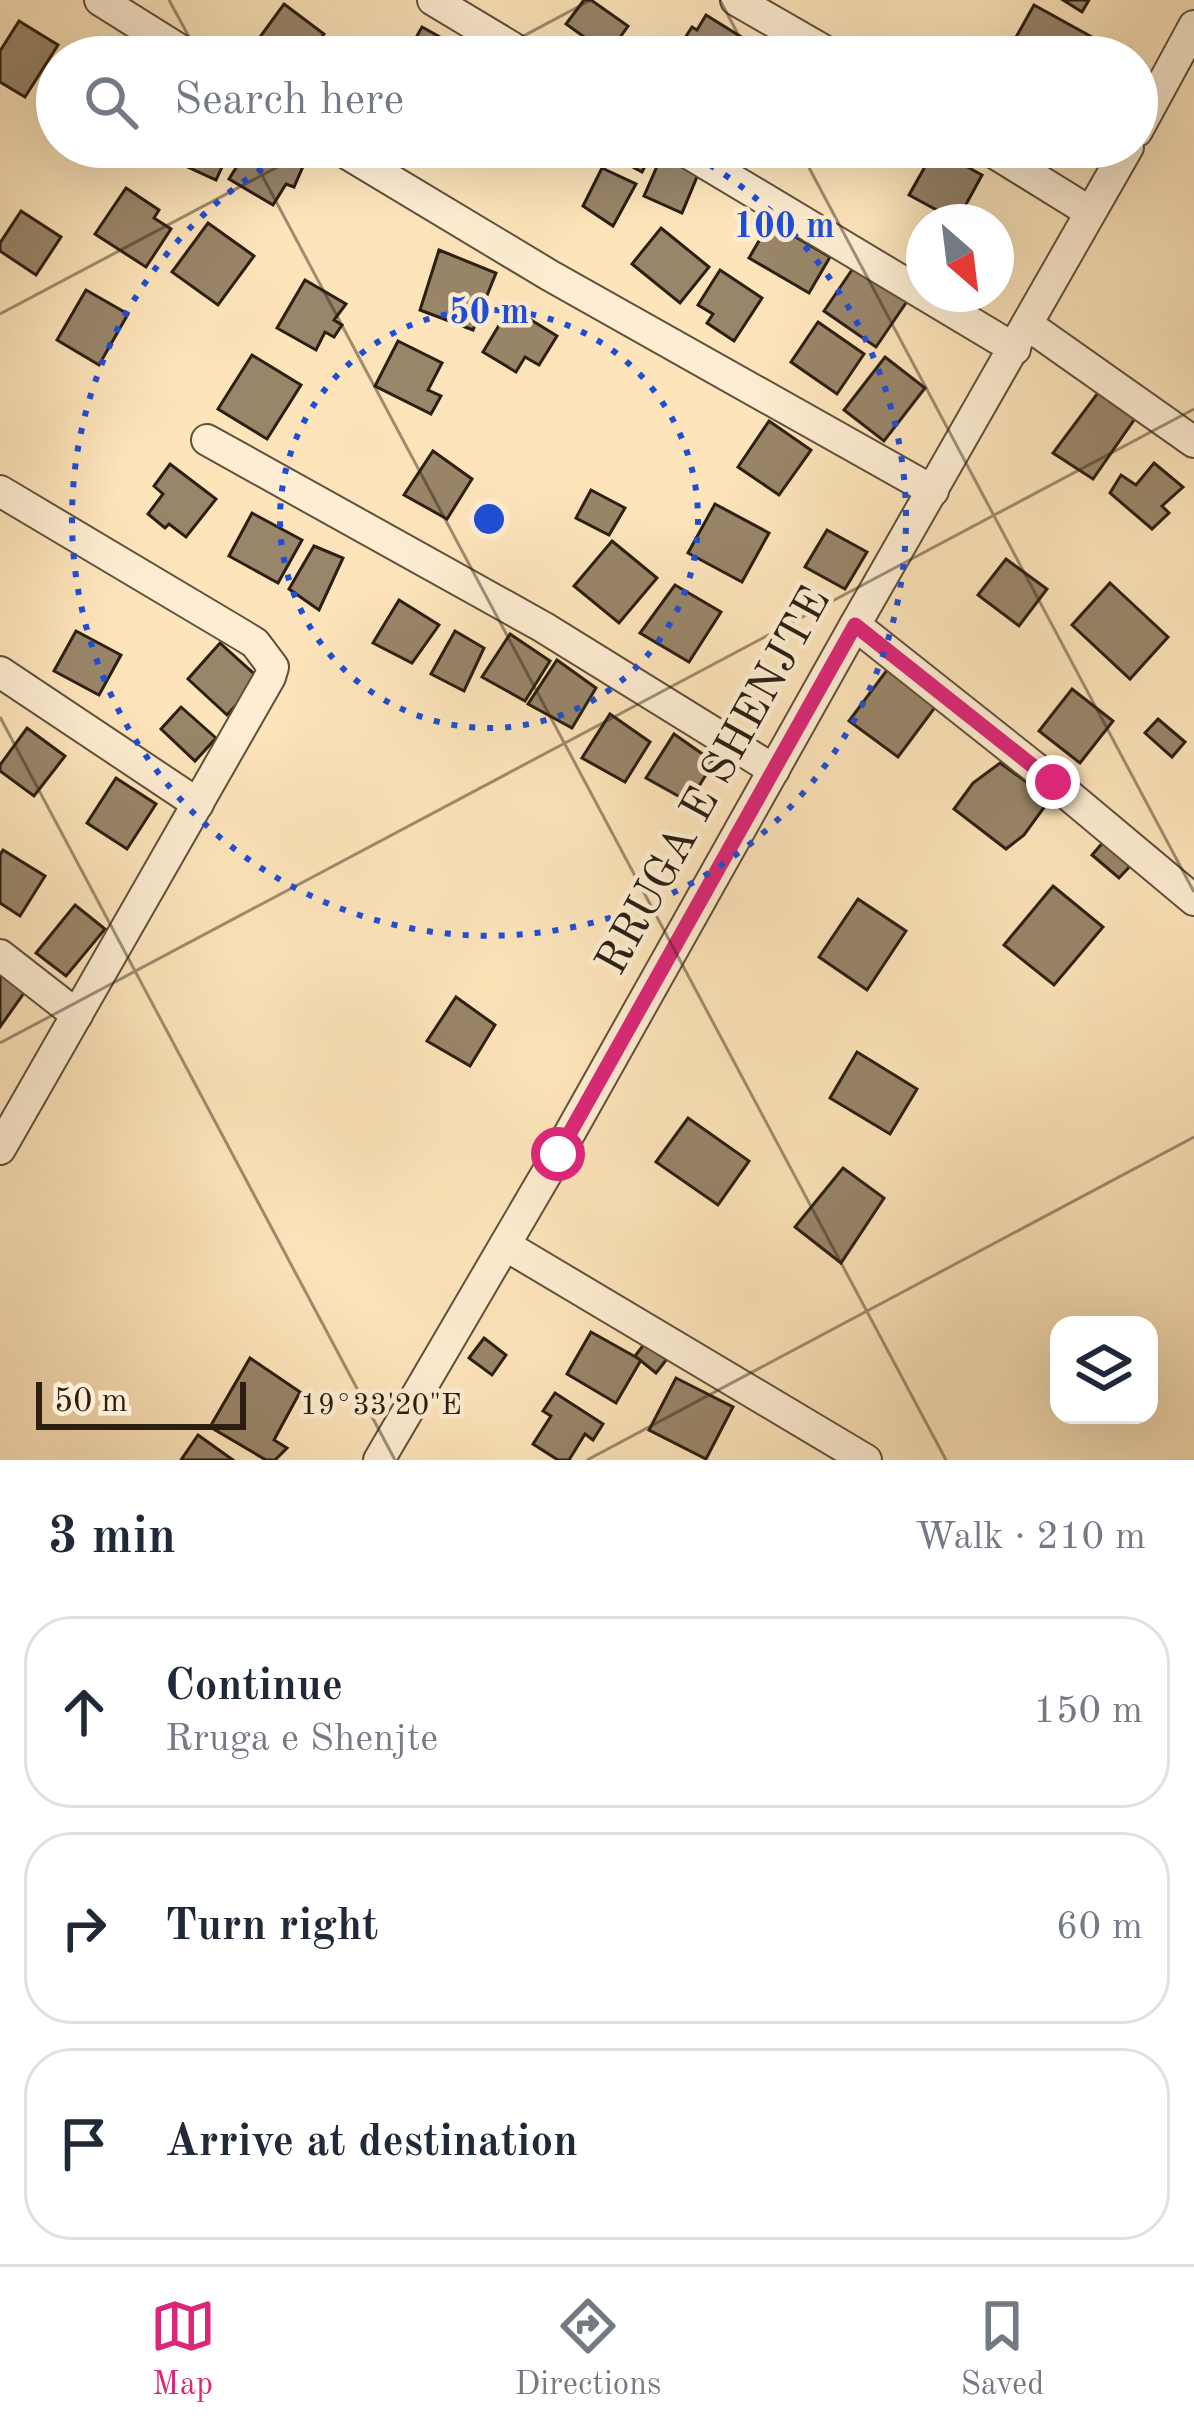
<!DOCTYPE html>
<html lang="en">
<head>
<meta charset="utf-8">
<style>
	:root { --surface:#fff; --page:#f6f6f7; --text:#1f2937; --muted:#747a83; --line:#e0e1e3; --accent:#db2777 }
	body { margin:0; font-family:"Old Standard TT",serif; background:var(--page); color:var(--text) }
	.controls { position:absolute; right:36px; bottom:36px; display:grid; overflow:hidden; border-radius:24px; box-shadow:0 12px 48px #0002 }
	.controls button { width:108px; height:108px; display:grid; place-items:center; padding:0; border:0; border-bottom:3px solid var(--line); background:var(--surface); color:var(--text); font:60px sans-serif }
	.compass { position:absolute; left:906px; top:204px; width:108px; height:108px; border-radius:50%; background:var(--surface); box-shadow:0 12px 48px #0002; rotate:152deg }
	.scale { position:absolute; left:36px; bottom:30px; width:210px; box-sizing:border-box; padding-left:12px; border:6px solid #2c1f11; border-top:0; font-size:33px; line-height:42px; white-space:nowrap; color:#2c1f11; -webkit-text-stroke:9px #feedd2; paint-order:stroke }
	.stop { position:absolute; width:36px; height:36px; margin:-27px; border:9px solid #db2777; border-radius:50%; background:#fff }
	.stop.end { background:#db2777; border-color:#fff; box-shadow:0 3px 12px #0008 }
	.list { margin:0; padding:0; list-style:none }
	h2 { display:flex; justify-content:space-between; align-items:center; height:156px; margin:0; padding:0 48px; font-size:51px }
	h2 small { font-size:39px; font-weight:400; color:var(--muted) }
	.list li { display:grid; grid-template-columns:78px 1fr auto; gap:36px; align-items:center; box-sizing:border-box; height:192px; margin:0 24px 24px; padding:0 24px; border:3px solid var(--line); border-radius:48px }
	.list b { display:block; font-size:45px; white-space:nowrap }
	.list p { margin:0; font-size:39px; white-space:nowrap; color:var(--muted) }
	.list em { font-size:39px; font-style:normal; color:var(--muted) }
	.icon { flex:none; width:66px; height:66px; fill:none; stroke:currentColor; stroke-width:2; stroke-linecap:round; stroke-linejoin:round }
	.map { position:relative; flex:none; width:1194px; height:1460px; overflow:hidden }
	.search { position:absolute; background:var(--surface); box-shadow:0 12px 48px #0002; left:36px; right:36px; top:36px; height:132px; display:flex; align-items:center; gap:30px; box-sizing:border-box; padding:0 42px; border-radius:66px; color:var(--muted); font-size:45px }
	.sheet { height:804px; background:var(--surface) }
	nav { display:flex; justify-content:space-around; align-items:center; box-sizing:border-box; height:168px; border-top:3px solid var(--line); background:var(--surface); font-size:33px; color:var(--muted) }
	nav a { display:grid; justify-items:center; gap:6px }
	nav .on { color:var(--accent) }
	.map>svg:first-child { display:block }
	.building { fill:#998569; stroke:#2c1f11; stroke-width:3 }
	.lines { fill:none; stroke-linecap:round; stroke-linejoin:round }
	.minor-casing { stroke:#60503b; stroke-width:34 }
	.minor { stroke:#feedd2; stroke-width:30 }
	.route { stroke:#db2777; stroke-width:15 }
	.ticks { fill:none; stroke:#2c1f11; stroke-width:3; stroke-opacity:0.45 }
	.ring { fill:none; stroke:#1d4ed8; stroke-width:6; stroke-dasharray:6 12 }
	.labels { text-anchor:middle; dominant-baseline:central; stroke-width:9; stroke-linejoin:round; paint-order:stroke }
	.street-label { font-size:45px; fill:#2c1f11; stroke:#feedd2 }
	.ticks-label { font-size:30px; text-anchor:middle; fill:#2c1f11; stroke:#feedd2; stroke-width:9; stroke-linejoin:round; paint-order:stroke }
	.centre { fill:#1d4ed8; stroke:#feedd2; stroke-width:6 }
	.ring-label { font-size:36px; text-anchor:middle; font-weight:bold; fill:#1d4ed8; stroke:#feedd2; stroke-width:9; stroke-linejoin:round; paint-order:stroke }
</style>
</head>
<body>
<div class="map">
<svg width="1194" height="1460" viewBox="0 0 1194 1460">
	<rect width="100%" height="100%" fill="#fde4ba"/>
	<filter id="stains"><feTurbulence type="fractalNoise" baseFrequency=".00167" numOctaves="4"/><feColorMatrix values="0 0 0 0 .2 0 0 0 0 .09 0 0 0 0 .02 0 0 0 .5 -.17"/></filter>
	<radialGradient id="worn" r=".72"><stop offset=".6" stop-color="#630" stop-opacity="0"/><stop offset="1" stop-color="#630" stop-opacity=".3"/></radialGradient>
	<g class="building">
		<polygon points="584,0 591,0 628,26 608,54 566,24"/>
		<polygon points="1063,0 1089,0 1082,12"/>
		<polygon points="284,4 324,34 307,57 287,57 260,37"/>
		<polygon points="1034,5 1092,37 1081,57 1005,57"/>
		<polygon points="706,15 743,38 731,57 674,55 692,27 697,30"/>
		<polygon points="19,21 58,45 25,97 0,82 0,51"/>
		<polygon points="422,27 469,53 467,57 405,57"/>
		<polygon points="776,39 803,57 764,57"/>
		<polygon points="171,147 231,147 216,180 166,157"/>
		<polygon points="249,147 289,147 298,152 304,164 294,187 286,184 273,205 229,179"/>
		<polygon points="600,147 655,147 642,172 599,149"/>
		<polygon points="935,149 982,175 957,221 909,195"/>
		<polygon points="662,155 699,172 682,213 644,196"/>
		<polygon points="602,168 636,184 613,226 583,206"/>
		<polygon points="126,188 159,210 154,218 171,229 146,267 95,234"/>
		<polygon points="21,211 61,237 36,275 0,251 0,243"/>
		<polygon points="770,222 830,257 809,293 749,258"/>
		<polygon points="208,223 254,256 218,305 172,272"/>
		<polygon points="661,228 709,267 680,303 632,264"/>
		<polygon points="439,250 496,273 473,330 420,310"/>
		<polygon points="858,261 910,297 876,347 824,311"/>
		<polygon points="720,270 762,298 734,341 707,323 713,314 698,305"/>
		<polygon points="305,280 346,304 334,320 342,325 334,337 325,332 316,350 277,328"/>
		<polygon points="86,290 128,314 99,365 57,340"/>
		<polygon points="952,294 982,294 975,306"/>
		<polygon points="510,307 557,336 539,365 525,357 516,372 483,352"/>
		<polygon points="818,322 864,354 837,394 791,362"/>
		<polygon points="398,341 442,363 428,390 441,396 431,414 375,386"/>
		<polygon points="252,355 301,385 267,439 218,409"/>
		<polygon points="885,357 925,388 884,441 844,410"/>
		<polygon points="1100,390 1136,417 1093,479 1053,453"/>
		<polygon points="769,421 811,450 779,495 738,467"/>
		<polygon points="433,451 472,479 447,519 404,495"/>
		<polygon points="1154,463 1183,487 1162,506 1169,513 1152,529 1110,493 1121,475 1136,485"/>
		<polygon points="170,464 216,499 186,537 169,524 165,528 148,514 163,494 154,486"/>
		<polygon points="591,490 625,508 609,535 576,518"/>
		<polygon points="715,504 769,533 742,582 688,553"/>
		<polygon points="252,513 302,540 278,583 229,556"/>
		<polygon points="827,530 867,552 845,589 805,567"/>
		<polygon points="612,541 657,578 619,623 574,586"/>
		<polygon points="314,546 343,558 319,610 289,589"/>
		<polygon points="1006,559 1047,589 1019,626 978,595"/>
		<polygon points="1110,583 1168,637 1130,679 1072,625"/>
		<polygon points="675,585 721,612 689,662 640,633"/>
		<polygon points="399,600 439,625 412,663 373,643"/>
		<polygon points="76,631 121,655 99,695 54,671"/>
		<polygon points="455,631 484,648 464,691 431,674"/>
		<polygon points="510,634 550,661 525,701 482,677"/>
		<polygon points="220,643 260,679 227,715 188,679"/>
		<polygon points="557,660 596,688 572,728 528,704"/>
		<polygon points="887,670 936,706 898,757 849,721"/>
		<polygon points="1072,689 1113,721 1080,763 1039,731"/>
		<polygon points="181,707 216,738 195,761 161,729"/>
		<polygon points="610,714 650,742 625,782 582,758"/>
		<polygon points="1158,719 1185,742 1172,757 1145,733"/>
		<polygon points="27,728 65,756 34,796 0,771 0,765"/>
		<polygon points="674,734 714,762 689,802 646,778"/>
		<polygon points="1000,763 1028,783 1045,806 1024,835 1006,849 954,809 973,783"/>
		<polygon points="116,778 156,804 127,849 87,823"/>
		<polygon points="1105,840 1132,864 1119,878 1092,855"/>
		<polygon points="3,850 45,876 20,916 0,903 0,855"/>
		<polygon points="1053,886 1103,927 1054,985 1004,945"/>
		<polygon points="858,899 906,931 867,990 819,957"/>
		<polygon points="75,905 105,929 66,976 36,953"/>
		<polygon points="0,972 26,990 0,1027"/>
		<polygon points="456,997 495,1025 470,1066 427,1041"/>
		<polygon points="857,1052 917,1089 890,1134 830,1098"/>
		<polygon points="688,1118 749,1161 718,1205 656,1162"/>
		<polygon points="843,1168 884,1198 841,1263 795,1227"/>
		<polygon points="591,1332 641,1360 616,1403 567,1374"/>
		<polygon points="484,1338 506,1355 492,1375 469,1358"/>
		<polygon points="648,1339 670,1355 656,1373 635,1356"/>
		<polygon points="250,1358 300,1392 274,1440 287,1448 275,1460 266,1460 210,1427"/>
		<polygon points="676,1378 733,1407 706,1459 649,1430"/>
		<polygon points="555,1393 603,1424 593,1440 585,1434 569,1460 558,1460 533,1444 551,1416 543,1411"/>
		<polygon points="198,1435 233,1460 181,1460"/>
	</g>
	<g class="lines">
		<g class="minor-casing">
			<g id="minor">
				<polyline points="100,0 191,57"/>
				<polyline points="433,0 528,57"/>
				<polyline points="736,0 835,57"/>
				<polyline points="1137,131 1194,26"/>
				<polyline points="336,147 549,275 933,491"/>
				<polyline points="678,147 1015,349"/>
				<polyline points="985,147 1090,212"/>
				<polyline points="1028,325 1194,442"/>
				<polyline points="207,440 543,627 774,770"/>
				<polyline points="0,491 242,635 255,643 273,667 270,677 0,1149"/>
				<polyline points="855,625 1053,782 1194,900"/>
				<polyline points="0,672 198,804"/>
				<polyline points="0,955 77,1015"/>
				<polyline points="505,1245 866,1460"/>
				<polyline points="379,1460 558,1154 855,625 1128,147"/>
			</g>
		</g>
		<use href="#minor" class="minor"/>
	</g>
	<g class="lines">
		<polyline class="route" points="558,1154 855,625 1053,782"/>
	</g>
	<path class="ticks" d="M169,0L200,57M720,0L750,57M484,57L591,0M247,147L946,1460M798,147L1194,892M0,314L315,147M0,717L395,1460M0,1043L1194,409M587,1460L1194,1137"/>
	<g class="ring">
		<circle cx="489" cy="519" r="209"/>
		<path d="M678 147A417 417 0 1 1 300 147"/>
	</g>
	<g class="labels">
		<g class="street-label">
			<text transform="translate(715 782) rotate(-61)">RRUGA E SHENJTE</text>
		</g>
	</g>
	<g class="ticks-label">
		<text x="381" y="1414">19°33'20"E</text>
	</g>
	<circle cx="489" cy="519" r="18" class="centre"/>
	<g class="ring-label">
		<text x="784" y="237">100 m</text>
		<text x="489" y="323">50 m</text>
	</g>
	<rect width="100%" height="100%" filter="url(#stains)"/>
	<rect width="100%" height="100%" fill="url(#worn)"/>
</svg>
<div class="controls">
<button><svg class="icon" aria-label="layers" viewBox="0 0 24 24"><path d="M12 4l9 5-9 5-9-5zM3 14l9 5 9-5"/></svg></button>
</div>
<svg class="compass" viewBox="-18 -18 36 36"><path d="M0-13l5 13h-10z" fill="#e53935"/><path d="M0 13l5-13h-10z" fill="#747a83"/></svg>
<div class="scale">50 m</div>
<div class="stop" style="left:558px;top:1154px"></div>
<div class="stop end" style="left:1053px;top:782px"></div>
<div class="search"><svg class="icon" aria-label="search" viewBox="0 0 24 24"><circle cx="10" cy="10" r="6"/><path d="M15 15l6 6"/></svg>Search here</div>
</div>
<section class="sheet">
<h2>3 min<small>Walk · 210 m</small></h2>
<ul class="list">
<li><svg class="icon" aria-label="ahead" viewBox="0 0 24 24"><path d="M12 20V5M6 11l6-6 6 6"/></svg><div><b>Continue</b><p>Rruga e Shenjte</p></div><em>150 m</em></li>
<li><svg class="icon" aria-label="right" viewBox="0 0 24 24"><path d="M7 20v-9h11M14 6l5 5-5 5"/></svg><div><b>Turn right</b></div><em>60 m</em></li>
<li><svg class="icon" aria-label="arrive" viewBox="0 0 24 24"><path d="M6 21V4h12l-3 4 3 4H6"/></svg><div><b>Arrive at destination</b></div></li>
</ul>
</section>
<nav>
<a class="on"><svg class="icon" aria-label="map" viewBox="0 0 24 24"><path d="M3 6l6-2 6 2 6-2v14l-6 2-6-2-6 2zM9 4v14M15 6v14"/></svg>Map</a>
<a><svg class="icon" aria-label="directions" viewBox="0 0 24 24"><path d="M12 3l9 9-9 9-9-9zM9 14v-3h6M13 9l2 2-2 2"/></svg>Directions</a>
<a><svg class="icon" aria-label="saved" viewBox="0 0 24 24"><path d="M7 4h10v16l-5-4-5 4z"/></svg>Saved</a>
</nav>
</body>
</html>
